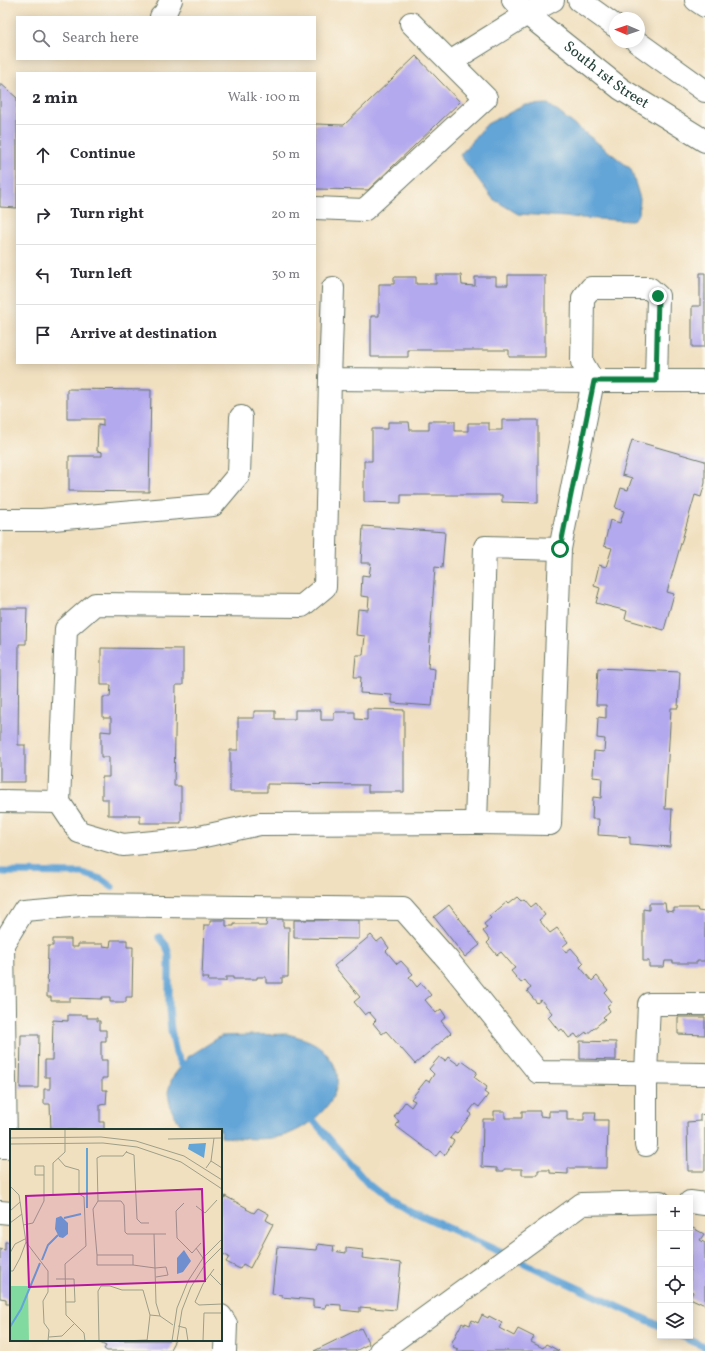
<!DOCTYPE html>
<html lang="en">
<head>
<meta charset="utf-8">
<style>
	:root { --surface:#fff; --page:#f2f2f3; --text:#2b2b33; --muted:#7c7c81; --line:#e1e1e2 }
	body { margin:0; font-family:Vollkorn,serif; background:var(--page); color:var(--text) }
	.controls { position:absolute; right:12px; bottom:12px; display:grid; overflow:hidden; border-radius:0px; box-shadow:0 2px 10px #0003 }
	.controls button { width:36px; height:36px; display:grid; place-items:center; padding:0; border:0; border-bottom:1px solid var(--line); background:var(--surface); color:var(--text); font:20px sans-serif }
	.compass { position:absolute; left:609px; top:12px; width:36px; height:36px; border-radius:50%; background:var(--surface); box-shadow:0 2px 10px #0003; rotate:272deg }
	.stop { position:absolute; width:12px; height:12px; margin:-9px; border:3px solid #0b8043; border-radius:50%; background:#fff }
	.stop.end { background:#0b8043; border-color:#fff; box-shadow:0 1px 4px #0008 }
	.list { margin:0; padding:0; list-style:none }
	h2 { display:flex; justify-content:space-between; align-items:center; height:52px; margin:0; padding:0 16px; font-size:17px }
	h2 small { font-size:13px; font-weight:400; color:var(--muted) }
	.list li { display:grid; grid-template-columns:26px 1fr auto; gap:12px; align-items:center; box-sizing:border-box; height:60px; padding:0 16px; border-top:1px solid var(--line) }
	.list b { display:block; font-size:15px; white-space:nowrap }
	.list em { font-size:13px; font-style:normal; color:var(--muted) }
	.icon { flex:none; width:22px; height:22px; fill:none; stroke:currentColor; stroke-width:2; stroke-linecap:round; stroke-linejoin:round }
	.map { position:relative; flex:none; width:705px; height:1351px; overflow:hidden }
	.search { position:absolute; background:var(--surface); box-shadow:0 2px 10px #0003; left:16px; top:16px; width:300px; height:44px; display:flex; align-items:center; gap:10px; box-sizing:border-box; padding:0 14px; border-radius:0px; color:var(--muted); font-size:15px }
	.panel { position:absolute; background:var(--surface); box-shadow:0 2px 10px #0003; left:16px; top:72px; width:300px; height:292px; border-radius:0px }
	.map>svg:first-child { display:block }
	.water { fill:#63a5d7; stroke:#417186 }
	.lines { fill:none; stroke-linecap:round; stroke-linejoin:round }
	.stream { stroke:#63a5d7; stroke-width:7 }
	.building { fill:#b3a9ee }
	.minor-casing { stroke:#687665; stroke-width:24 }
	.major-casing { stroke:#687665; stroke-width:24 }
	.minor { stroke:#fff; stroke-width:22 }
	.major { stroke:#fff; stroke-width:22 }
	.route { stroke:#0b8043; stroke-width:5 }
	.labels { text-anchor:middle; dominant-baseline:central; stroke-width:3; stroke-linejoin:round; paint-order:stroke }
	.street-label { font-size:15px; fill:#1f3d34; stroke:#fbf7ec }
	.inset-river { fill:none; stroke:#63a5d7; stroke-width:2 }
	.inset-road { fill:none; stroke:#9d9f88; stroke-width:1 }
	.view { fill:#b5179e; fill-opacity:0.15; stroke:#b5179e; stroke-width:2 }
	.inset-edge { fill:none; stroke:#1f3d34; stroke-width:2 }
</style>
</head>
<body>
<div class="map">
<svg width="705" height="1351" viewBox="0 0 705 1351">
	<rect width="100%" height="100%" fill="#fbf7ec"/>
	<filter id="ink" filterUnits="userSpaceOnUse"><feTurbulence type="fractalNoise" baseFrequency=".025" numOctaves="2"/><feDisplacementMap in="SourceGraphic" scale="8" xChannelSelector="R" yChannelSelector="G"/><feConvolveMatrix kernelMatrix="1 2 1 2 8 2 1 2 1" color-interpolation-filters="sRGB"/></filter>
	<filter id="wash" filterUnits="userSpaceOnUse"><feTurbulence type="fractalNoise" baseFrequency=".012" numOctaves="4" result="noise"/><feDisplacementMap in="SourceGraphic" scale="16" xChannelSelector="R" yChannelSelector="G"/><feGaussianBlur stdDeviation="0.9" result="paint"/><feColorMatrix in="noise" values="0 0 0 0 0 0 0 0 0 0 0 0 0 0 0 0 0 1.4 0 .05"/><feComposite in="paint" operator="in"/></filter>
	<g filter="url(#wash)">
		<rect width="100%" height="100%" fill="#f1e0c0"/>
		<g class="water">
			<polygon points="548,104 631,169 640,199 639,214 632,221 518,214 493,199 460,155 487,124 525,105"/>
			<path d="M287,1034C299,1037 311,1040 321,1048C324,1050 326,1054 329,1057C356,1089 313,1128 282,1136C262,1141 241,1138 221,1137V1130L183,1129L171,1109L168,1092L172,1078L188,1057L221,1036Z"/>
		</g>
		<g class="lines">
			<g class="stream">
				<polyline points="0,872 82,873 101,879 112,887"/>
				<polyline points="159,937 166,945 169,955 169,1009 171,1030 176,1053 182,1064 190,1067"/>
				<polyline points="304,1116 313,1120 368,1184 388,1200 660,1326"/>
				<polyline points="681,1336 705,1347"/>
			</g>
		</g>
		<g id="blocks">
			<g class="building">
				<polygon points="416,56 460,102 368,190 315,189 315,124 344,125"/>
				<polygon points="0,83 17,98 17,208 0,207"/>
				<polygon points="700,273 705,273 705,347 692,347 692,306 700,306"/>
				<polygon points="436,275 461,275 462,285 475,286 475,277 496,277 496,285 508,285 508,275 545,275 545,357 509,357 509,350 408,350 408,357 371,357 371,316 379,316 379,284 394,284 394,277 416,277 416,284 436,284"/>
				<polygon points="67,389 151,390 149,492 69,491 69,456 102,456 102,452 97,451 98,425 103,426 103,419 67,419"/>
				<polygon points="502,420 538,420 538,503 502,502 502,495 401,495 401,503 364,502 364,461 372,461 372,429 388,429 388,422 409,422 410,430 429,430 429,421 455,421 455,431 468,431 468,423 489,423 489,430 502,430"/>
				<polygon points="632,440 705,461 705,483 701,497 695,495 667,592 674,594 664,630 625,619 627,611 596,603 600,588 594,586 599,565 606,567 612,548 604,546 610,520 620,523 624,511 615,508 621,488 628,490 632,478 622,475"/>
				<polygon points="363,526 445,532 442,568 435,567 428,668 435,669 432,706 392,703 392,695 360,693 361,677 354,677 356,655 363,655 365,636 356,635 358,609 368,610 369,597 361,596 362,575 369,576 371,563 361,563"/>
				<polygon points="0,608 27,608 26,644 19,644 18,745 25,745 25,782 0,782"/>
				<polygon points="101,648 183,649 183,685 176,685 174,786 181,786 181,823 140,823 140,815 108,815 108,799 102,799 102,777 109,777 109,757 101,757 101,731 111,732 111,718 103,718 103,697 110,697 111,685 101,685"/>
				<polygon points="598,668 680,672 678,708 671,708 665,809 672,809 670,847 630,844 630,837 598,835 599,819 592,819 593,797 601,798 602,778 593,777 594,751 604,752 605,739 597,738 598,717 606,718 606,705 596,705"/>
				<polygon points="367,709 404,710 404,792 368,792 368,785 267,784 267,792 230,792 230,750 238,750 238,718 254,718 254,711 275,711 275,719 295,719 295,710 321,710 321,720 334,720 334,712 355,712 355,719 367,720"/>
				<polygon points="517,897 521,901 524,899 531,907 536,903 545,915 539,920 550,933 557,928 568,942 562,947 566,952 571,948 584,963 580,967 592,981 597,976 608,990 605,993 612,1002 607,1006 610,1011 603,1017 605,1019 587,1034 586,1032 578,1038 575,1034 569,1038 562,1029 559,1031 548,1017 552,1013 541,1000 537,1003 527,991 531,988 525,980 521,983 511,971 515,968 501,952 497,955 487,943 490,940 483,931 487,928 484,924 491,918 489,916 506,902 508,904"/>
				<polygon points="649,903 665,903 666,911 674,912 674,908 697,908 698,911 705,912 705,961 697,961 697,963 673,963 673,961 665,961 664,967 649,967 649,961 643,961 643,909 649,910"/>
				<polygon points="449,905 480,945 465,957 434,917"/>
				<polygon points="267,919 283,919 283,927 289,927 288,977 282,977 282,983 266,983 266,977 257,977 257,979 233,979 233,977 226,977 226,981 208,981 209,978 202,978 204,925 210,925 210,920 226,920 226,926 234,926 234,924 258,924 258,926 266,926"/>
				<polygon points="294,920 359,920 359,939 294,938"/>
				<polygon points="371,935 377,942 382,938 389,948 386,951 397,964 401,961 413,974 409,977 417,987 421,983 431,995 425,1000 436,1013 441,1009 446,1017 441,1021 451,1033 415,1064 386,1031 382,1034 373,1023 376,1020 369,1012 365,1015 354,1002 360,997 334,966"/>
				<polygon points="53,939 71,939 71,947 78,947 78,944 103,944 103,946 110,947 111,940 127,940 127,947 133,947 132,997 126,997 126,1002 110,1002 110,997 102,997 102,999 70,998 70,1001 51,1001 51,997 47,997 48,946 53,946"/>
				<polygon points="68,1015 87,1015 87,1018 97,1018 97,1021 100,1021 100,1030 106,1030 106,1041 101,1041 101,1060 107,1060 107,1078 102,1078 102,1090 107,1090 106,1104 100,1105 100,1122 104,1122 104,1130 51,1130 50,1104 44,1104 44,1089 50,1089 50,1077 45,1077 45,1060 52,1060 53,1020 68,1021"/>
				<polygon points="678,1017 705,1017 705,1035 678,1034"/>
				<polygon points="21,1035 39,1035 38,1088 20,1088"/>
				<polygon points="580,1041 616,1042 616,1060 580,1059"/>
				<polygon points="439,1057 445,1061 448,1057 459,1065 462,1061 477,1072 474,1077 487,1087 484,1092 488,1095 479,1107 475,1104 469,1112 472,1114 457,1133 455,1132 450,1138 454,1141 445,1155 440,1151 436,1156 396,1126 399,1121 394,1117 405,1102 411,1107 415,1101 411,1099 426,1080 429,1082 434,1074 429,1069"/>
				<polygon points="494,1111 505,1111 505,1118 522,1118 522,1111 540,1111 540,1116 549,1117 549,1111 567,1111 567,1120 584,1120 584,1112 596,1112 595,1120 608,1120 607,1168 568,1168 568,1174 550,1173 550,1170 538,1170 538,1175 522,1175 522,1169 504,1169 504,1171 497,1171 497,1168 482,1167 483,1119 494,1119"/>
				<polygon points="705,1114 705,1171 688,1171 687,1122 700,1121 700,1115"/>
				<polygon points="221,1196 225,1198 225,1196 247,1208 246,1209 254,1213 258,1208 269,1214 266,1220 273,1224 250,1268 243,1264 240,1269 226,1262 229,1257 221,1253"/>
				<polygon points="693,1228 704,1234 700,1240 705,1243 705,1305 690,1298 693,1292 690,1290 690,1234"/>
				<polygon points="5,1242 11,1242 11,1304 6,1304 6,1299 0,1298 0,1249 5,1250"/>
				<polygon points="318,1244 334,1246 333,1251 346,1253 346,1248 363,1250 362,1258 401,1263 396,1310 360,1307 360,1312 341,1310 341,1305 326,1304 325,1308 313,1307 313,1300 282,1297 282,1295 272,1294 277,1247 317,1250"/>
				<polygon points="482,1315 488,1318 489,1316 502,1323 499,1328 514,1336 518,1329 534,1337 531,1342 543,1348 546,1344 559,1351 457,1351 458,1349 453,1347 454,1345 451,1344 462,1323 465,1325 465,1323 470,1325 472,1320 478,1323"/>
				<polygon points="361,1328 369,1344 355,1351 314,1351"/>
				<polygon points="94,1340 175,1340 169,1351 107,1351 104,1349 106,1346"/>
			</g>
		</g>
	</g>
	<g filter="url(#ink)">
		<use href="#blocks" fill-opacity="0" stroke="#687665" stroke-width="1"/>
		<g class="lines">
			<g class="minor-casing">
				<g id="minor">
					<polyline points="696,0 705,6"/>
					<polyline points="161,17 165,13 171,0"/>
					<polyline points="450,62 527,14"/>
					<polyline points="315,208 364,210 486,98 411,23"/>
					<polyline points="333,288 330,379 593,381"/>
					<polyline points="330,379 325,587 302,606 95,604 66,629 59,802 79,832 123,845 195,838 260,824 476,823"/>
					<polyline points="593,381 582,362 583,298 591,288 649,288 658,296 656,381"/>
					<polyline points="0,520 42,520 213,505 239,474 241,417"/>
					<polyline points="560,549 485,547 476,823 550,824 560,549 593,381 705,381"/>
					<polyline points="0,801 59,802"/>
					<polyline points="646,1145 646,1074 649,1004 705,1004"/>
					<polyline points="0,1147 6,1147 3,944 24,910 82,905 403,909 448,960 538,1072 705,1074"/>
					<polyline points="690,1202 705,1204"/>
					<polyline points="0,1212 11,1213"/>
					<polyline points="221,1316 226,1324 225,1351"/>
					<polyline points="380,1351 582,1204 660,1202"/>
				</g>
			</g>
			<g class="major-casing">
				<g id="major">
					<path id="s1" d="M513,0L527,14L621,89L705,141"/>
					<polyline points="579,0 615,26"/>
					<polyline points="527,14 553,0"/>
					<polyline points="637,42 705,91"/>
				</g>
			</g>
			<use href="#minor" class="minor"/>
			<use href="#major" class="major"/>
		</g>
	</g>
	<g class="lines" filter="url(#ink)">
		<polyline class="route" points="560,549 594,381 656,381 658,296"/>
	</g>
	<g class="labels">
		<g class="street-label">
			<text stroke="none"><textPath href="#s1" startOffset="120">South 1st Street</textPath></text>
		</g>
	</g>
	<g transform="translate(10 1129)">
		<rect width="212" height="212" fill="#f1e0c0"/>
		<path d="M0,157H18L19,212H0Z" fill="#81dba1"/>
		<path d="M196,14L194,29L178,20L179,15ZM51,87L58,94V105L53,109L49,108L45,100L46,89ZM174,121L181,132L173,143L167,145V129Z" fill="#63a5d7"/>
		<path class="inset-river" d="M77,79V19M54,89L71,85M32,131L38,116L48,106M0,198L11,180L30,134"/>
		<path class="inset-road" d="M55,0V23L43,34V66L69,65L74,68L76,117L55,135L56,186L74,204L75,212M0,9L91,8L126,12L174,27L212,51M158,10L212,9M0,15L93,14L127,18L171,33L212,60M116,23L124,26L127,90L131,94H139M48,29L55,37L69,41V65M201,32L212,39M196,39L201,32L204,9M0,57L9,66L16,113L38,142V163L33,172L34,194L39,201L38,212M88,72L87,29L91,27H113L117,22M174,74L166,82L167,109L182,124L191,114M186,77L195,84L207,71M0,82L10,73M0,94L12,85M13,96L23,94L34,72V37H25V46H34M186,119L193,129M0,124L5,115L15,110M87,126L83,80L88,72H111L114,76L115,103L117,105H144M123,136H87V126H123V136L145,139L146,174L150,187M204,140L193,155L185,173L189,176L212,175M0,142H3L10,129L16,113M200,145L212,157M146,148L158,146L156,138L145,139L144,105H156M46,150H64L65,173H56M140,186L150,187L163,196M168,197L176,199L178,212M39,208L52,207L64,195M89,212L88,162L91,157H100L112,161H133L140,186L137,212M112,212L137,211M162,212L167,179L178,152L193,129L212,110M167,212L172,181L181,158L196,134L212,118M193,212L194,184H212"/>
		<path class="view" d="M192,60L195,152L19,158L16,67Z"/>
		<rect width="212" height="212" class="inset-edge"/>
	</g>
</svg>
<div class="controls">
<button>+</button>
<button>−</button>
<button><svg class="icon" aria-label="locate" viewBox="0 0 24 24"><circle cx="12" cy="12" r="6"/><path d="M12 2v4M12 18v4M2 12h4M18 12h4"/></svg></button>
<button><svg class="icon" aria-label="layers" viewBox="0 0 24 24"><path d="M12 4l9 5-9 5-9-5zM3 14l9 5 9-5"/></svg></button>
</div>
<svg class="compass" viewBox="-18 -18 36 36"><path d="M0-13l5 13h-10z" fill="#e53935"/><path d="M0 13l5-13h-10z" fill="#7c7c81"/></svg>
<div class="stop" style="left:560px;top:549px"></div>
<div class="stop end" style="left:658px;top:296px"></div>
<div class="search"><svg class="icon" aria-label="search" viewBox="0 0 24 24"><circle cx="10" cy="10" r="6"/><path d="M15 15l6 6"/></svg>Search here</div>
<section class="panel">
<h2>2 min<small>Walk · 100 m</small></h2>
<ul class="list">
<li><svg class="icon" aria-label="ahead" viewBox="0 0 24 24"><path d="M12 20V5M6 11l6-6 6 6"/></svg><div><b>Continue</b></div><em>50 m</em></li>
<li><svg class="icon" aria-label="right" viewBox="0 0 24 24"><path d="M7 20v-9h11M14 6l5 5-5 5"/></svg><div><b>Turn right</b></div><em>20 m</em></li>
<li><svg class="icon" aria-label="left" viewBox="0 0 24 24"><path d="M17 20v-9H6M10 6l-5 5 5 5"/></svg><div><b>Turn left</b></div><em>30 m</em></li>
<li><svg class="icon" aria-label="arrive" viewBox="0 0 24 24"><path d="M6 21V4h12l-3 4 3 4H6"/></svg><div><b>Arrive at destination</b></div></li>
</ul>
</section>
</div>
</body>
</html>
